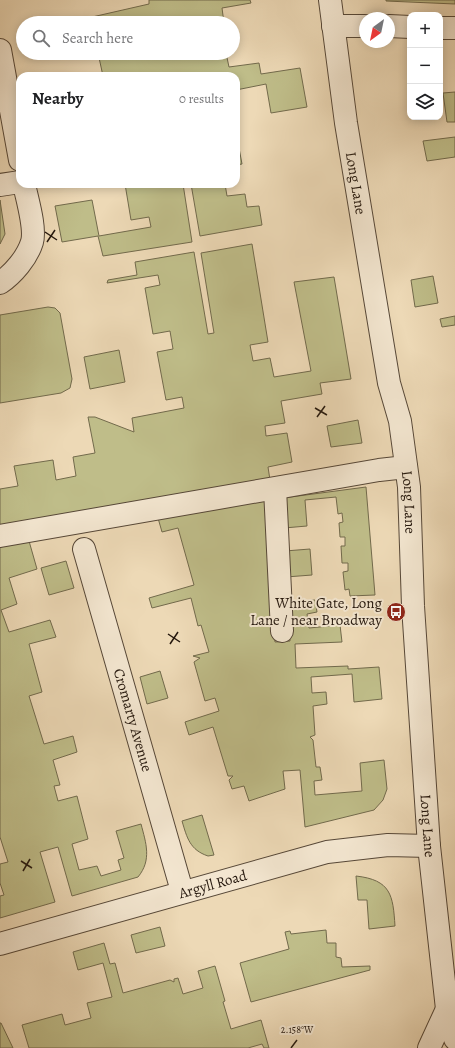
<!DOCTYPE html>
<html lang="en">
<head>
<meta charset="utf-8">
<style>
	:root { --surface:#fff; --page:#f2f2f2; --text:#202124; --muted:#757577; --line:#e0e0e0 }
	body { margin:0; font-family:Alegreya,serif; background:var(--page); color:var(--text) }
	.controls { position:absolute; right:12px; top:12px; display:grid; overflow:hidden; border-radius:8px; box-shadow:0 2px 10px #0003 }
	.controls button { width:36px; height:36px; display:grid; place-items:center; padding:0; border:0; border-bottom:1px solid var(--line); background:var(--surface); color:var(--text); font:20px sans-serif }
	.compass { position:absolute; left:359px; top:12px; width:36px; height:36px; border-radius:50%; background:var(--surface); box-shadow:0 2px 10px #0003; rotate:213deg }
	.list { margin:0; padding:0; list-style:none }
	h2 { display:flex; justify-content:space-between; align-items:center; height:52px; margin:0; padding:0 16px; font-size:17px }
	h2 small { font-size:13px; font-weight:400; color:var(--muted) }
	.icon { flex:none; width:22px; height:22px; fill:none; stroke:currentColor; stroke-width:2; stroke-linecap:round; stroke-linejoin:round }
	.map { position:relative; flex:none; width:455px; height:1048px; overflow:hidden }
	.search { position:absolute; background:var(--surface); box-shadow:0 2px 10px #0003; left:16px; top:16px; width:224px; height:44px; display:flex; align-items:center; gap:10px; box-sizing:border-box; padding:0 14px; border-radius:22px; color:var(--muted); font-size:15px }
	.panel { position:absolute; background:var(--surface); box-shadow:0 2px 10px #0003; left:16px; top:72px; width:224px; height:116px; border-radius:12px }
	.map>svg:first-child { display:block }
	.green { fill:#bfbd89; stroke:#726a4c }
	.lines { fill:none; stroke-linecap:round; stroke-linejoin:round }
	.minor-casing { stroke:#574838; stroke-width:24 }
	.minor { stroke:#f3e6d0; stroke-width:22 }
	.ticks { fill:none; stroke:#25180e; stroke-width:1.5 }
	.labels { text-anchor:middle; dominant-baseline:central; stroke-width:4; stroke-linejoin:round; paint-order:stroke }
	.street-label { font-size:15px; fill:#25180e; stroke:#f3e6d0 }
	.poi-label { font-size:15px; fill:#25180e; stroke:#f3e6d0; text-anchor:end }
	.ticks-label { font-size:10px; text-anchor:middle; fill:#25180e; stroke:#f3e6d0; stroke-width:4; stroke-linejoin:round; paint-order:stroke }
</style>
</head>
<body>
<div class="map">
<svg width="455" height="1048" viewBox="0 0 455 1048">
	<rect width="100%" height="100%" fill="#edd9b6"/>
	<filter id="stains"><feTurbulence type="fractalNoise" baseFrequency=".005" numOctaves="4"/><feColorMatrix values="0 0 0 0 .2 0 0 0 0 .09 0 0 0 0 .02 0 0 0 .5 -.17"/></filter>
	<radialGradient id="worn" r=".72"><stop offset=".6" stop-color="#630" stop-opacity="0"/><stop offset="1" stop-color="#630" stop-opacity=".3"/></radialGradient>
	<g class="green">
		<polygon points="149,0 250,0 251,3 222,8 224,23 80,23 79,20 149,4"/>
		<polygon points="386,0 455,0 455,4 386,1"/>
		<polygon points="98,53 226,53 229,67 259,63 261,74 300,68 307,107 271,113 266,84 236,90 236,76 103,76"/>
		<polygon points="455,92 455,122 447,122 443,93"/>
		<polygon points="236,132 242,164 236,165"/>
		<polygon points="455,137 455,157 427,161 423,141"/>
		<polygon points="125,184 183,184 192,242 103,256 98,236 62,242 55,206 92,200 99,236 151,227 149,217 131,220"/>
		<polygon points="191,184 225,184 227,196 245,194 247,207 259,206 262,225 200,236"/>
		<polygon points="0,200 5,234 0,244"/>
		<polygon points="252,244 268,342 250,345 253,361 270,358 274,377 311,371 294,282 334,277 351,379 320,383 322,394 281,401 285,423 265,426 266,436 287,433 292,462 268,467 270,480 0,526 0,489 18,486 14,466 53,460 56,480 76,476 73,457 95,453 88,417 95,417 134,432 132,418 184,408 182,397 166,400 157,352 173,349 170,331 153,334 145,288 160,285 158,275 107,283 108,280 137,275 135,262 194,252 208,334 214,333 201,253"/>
		<polygon points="433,276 438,303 415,307 411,280"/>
		<polygon points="48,307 55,308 60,313 72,379 70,388 61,393 0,403 0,315"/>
		<polygon points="455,316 455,325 442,327 440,319"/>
		<polygon points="119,350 125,382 90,389 84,357"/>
		<polygon points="358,420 362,443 331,447 327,426"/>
		<polygon points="366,487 375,595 350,596 349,589 345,590 343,572 348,571 348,563 342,563 341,546 345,546 345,537 340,537 339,523 343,522 342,513 338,514 336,497 305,500 307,526 284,528 283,498"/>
		<polygon points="268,500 275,642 290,641 287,602 315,600 317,612 307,614 309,628 340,625 342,642 295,644 296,668 348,666 348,669 379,667 382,699 354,702 352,674 311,677 312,693 326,692 327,704 313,706 315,735 310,737 313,740 316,767 320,767 322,780 314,781 315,795 362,791 360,763 384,760 387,789 383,800 374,810 305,827 300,770 283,771 285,789 249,801 244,786 232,789 229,780 233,776 228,776 213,727 189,735 185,722 219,711 215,698 205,701 194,662 200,658 193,656 209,652 201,625 198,626 191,598 152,608 149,598 194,585 178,528 162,532 158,518"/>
		<path d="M29,541L37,569L9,578L17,604L1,610L9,632L50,620L56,637L29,644L42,692L29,696L44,744L73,736L77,752L53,760L60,785L54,786L58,801L77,796L88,839L72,844L79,870L97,866L101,876L121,870L118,860L124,858L116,831L141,824C146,843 152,860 138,877L72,896L58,847L40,852L55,902L0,918V896L4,895L0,883V864L8,862L0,837V546Z"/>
		<polygon points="310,549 312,575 286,577 285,551"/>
		<polygon points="66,561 74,588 49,595 41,568"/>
		<polygon points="160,671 168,698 147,704 140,677"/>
		<path d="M202,815L214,855L208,856C190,850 187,838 182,821Z"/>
		<path d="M356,876C391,880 393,895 395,926L369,929L367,900H358Z"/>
		<polygon points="160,927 165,946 136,953 131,935"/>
		<polygon points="326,930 327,943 336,943 336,957 341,958 342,967 370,966 370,970 251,1002 240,963 289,949 285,932 290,931 291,934"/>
		<polygon points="104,943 110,964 115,963 123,993 170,980 174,982 174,979 178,978 183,994 203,988 198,971 215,966 225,1001 223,1002 231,1029 261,1020 269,1048 264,1048 262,1044 248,1048 29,1048 22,1025 62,1014 65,1025 91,1018 87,1003 112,997 103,963 78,970 73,952"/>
		<polygon points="0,1023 1,1023 13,1048 0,1048"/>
	</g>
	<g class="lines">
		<g class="minor-casing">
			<g id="minor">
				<path id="s1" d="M330,0L346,123L389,383L400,421L409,487L413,606L429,846L447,1009L455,1039"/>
				<polyline points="333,26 365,26"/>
				<polyline points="389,26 410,27"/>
				<polyline points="440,28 455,28"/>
				<polyline points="0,50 20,160"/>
				<polyline points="0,185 20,182"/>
				<path d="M0,283C13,274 27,258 32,242C36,228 27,199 24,184"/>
				<polyline points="275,489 282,631"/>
				<polyline points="0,536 379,470 406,467"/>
				<path id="s2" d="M84,549L182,891"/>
				<path id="s3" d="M0,944L327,852L388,845L429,846"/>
				<polyline points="429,1048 447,1009"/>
			</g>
		</g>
		<use href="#minor" class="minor"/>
	</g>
	<path class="ticks" d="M45,232L57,240M47,242L55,230M315,408L327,415M317,417L325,406M168,634L180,642M170,644L178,632M21,861L32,868M23,871L30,859M291,1048L297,1040"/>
	<defs>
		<g id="bus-disc" transform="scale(1)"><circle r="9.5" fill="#8f2418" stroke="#f3e6d0"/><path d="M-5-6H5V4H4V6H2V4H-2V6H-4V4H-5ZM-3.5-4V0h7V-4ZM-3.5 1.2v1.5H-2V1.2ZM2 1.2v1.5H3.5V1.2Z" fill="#fff"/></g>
	</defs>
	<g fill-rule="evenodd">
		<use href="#bus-disc" x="396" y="612"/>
	</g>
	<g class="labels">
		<g class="street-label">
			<text stroke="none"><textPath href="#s1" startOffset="185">Long Lane</textPath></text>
			<text stroke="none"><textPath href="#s1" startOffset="509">Long Lane</textPath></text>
			<text stroke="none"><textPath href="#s2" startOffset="178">Cromarty Avenue</textPath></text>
			<text stroke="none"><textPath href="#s1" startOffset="833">Long Lane</textPath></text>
			<text stroke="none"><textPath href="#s3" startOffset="221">Argyll Road</textPath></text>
		</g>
		<g class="poi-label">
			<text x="382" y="603">White Gate, Long<tspan x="382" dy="17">Lane / near Broadway</tspan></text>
		</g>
	</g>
	<g class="ticks-label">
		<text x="297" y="1033">2.158°W</text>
	</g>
	<rect width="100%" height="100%" filter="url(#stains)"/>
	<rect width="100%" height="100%" fill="url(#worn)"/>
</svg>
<div class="controls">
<button>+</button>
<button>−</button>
<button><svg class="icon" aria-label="layers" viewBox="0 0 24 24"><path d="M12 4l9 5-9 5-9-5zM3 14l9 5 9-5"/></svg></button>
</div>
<svg class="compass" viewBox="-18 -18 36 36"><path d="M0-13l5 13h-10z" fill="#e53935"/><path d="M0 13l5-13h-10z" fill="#757577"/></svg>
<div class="search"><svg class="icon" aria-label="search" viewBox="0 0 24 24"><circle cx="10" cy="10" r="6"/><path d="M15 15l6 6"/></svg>Search here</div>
<section class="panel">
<h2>Nearby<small>0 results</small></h2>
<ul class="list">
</ul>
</section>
</div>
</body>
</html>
